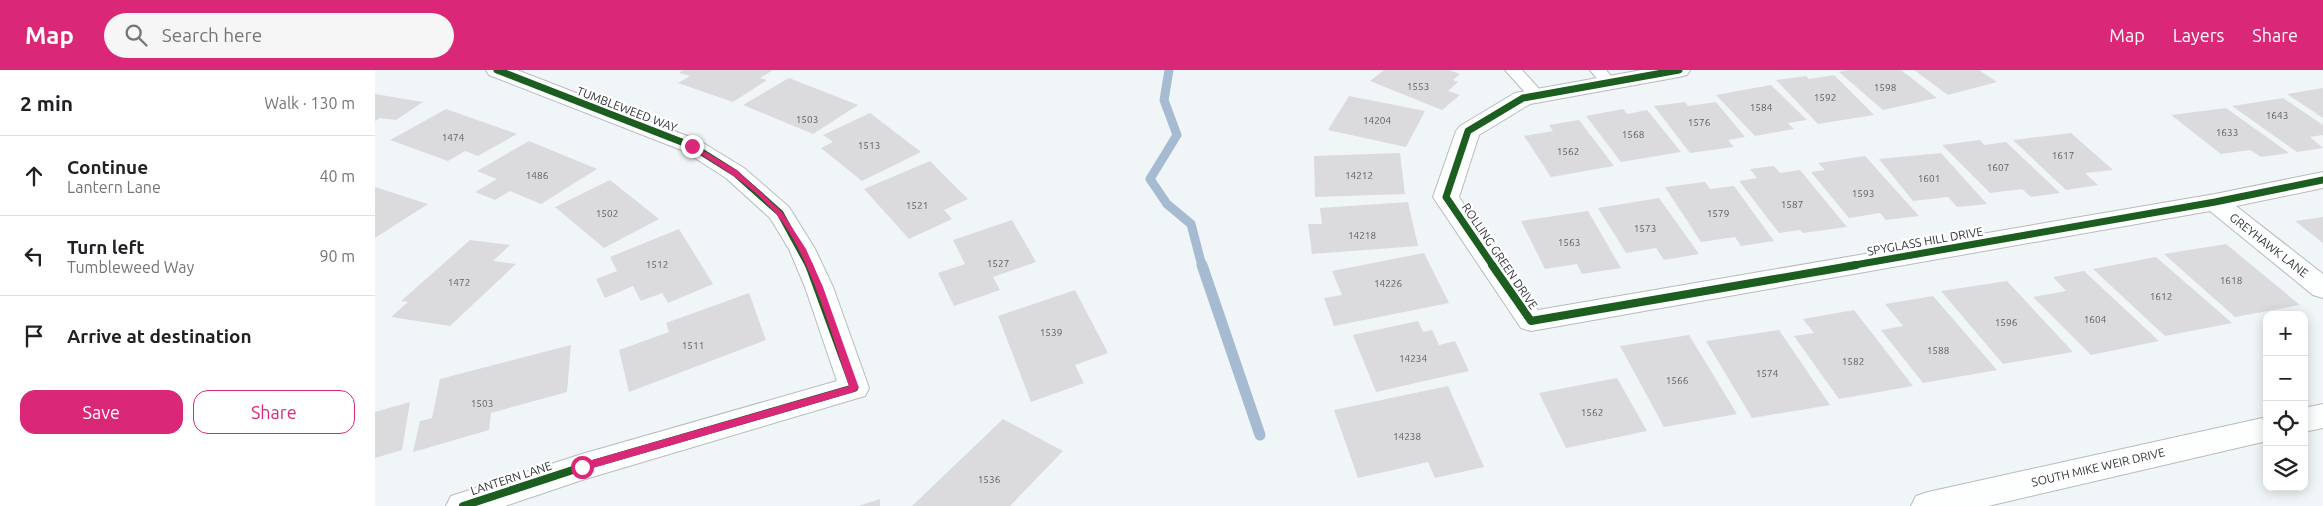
<!DOCTYPE html>
<html lang="en">
<head>
<meta charset="utf-8">
<style>
	:root { --surface:#fff; --page:#f6f6f6; --text:#202124; --muted:#757577; --line:#e0e0e0; --accent:#db2777 }
	body { margin:0; font-family:Ubuntu,sans-serif; background:var(--page); color:var(--text) }
	.controls { position:absolute; right:15px; bottom:15px; display:grid; overflow:hidden; border-radius:10px; box-shadow:0 2px 12px #0003 }
	.controls button { width:45px; height:45px; display:grid; place-items:center; padding:0; border:0; border-bottom:1px solid var(--line); background:var(--surface); color:var(--text); font:25px sans-serif }
	.stop { position:absolute; width:15px; height:15px; margin:-11px; border:4px solid #db2777; border-radius:50%; background:#fff }
	.stop.end { background:#db2777; border-color:#fff; box-shadow:0 1px 5px #0008 }
	.list { margin:0; padding:0; list-style:none }
	h2 { display:flex; justify-content:space-between; align-items:center; height:65px; margin:0; padding:0 20px; font-size:21px }
	h2 small { font-size:16px; font-weight:400; color:var(--muted) }
	.list li { display:grid; grid-template-columns:32px 1fr auto; gap:15px; align-items:center; box-sizing:border-box; height:80px; padding:0 20px; border-top:1px solid var(--line) }
	.list b { display:block; font-size:19px; white-space:nowrap }
	.list p { margin:0; font-size:16px; white-space:nowrap; color:var(--muted) }
	.list em { font-size:16px; font-style:normal; color:var(--muted) }
	.actions { display:flex; gap:10px; padding:15px 20px }
	.actions a { flex:1; padding:11px 0; border:1px solid var(--accent); border-radius:15px; text-align:center; font-size:18px; color:var(--accent) }
	.actions .main { background:var(--accent); color:#fff }
	.icon { flex:none; width:28px; height:28px; fill:none; stroke:currentColor; stroke-width:2; stroke-linecap:round; stroke-linejoin:round }
	.map { position:relative; flex:none; width:1948px; height:436px; overflow:hidden }
	header { display:flex; align-items:center; gap:30px; box-sizing:border-box; height:70px; padding:0 25px; background:var(--accent); color:#fff }
	header strong { font-size:24px }
	nav { display:flex; gap:28px; margin-inline-start:auto; font-size:18px }
	.search { width:350px; height:45px; background:var(--page); display:flex; align-items:center; gap:12px; box-sizing:border-box; padding:0 18px; border-radius:28px; color:var(--muted); font-size:19px }
	main { display:flex }
	aside { flex:1; background:var(--surface) }
	.map>svg:first-child { display:block }
	.lines { fill:none; stroke-linecap:round; stroke-linejoin:round }
	.stream-far1 { stroke:#a6bbd1; stroke-width:9 }
	.stream { stroke:#a6bbd1; stroke-width:11 }
	.building { fill:#dbdbde }
	.service-casing { stroke:#b8bbbe; stroke-width:2 }
	.minor-casing { stroke:#b8bbbe; stroke-width:2 }
	.tertiary-casing { stroke:#b8bbbe; stroke-width:2 }
	.service { fill:#fdfefe; fill-rule:evenodd }
	.minor { fill:#fdfefe; fill-rule:evenodd }
	.tertiary { fill:#fdfefe; fill-rule:evenodd }
	.cycleway-far1-casing { stroke:#fff; stroke-width:9 }
	.cycleway-casing { stroke:#fff; stroke-width:11 }
	.cycleway-far1 { stroke:#1b5e20; stroke-width:7 }
	.cycleway { stroke:#1b5e20; stroke-width:8 }
	.route { fill:#db2777 }
	.labels { text-anchor:middle; dominant-baseline:central; stroke-width:4.5; stroke-linejoin:round; paint-order:stroke }
	.number-label { font-size:10px; fill:#5d5f62 }
	.street-label { font-size:12px; fill:#323538; stroke:#fff }
</style>
</head>
<body>
<header>
<strong>Map</strong>
<div class="search"><svg class="icon" aria-label="search" viewBox="0 0 24 24"><circle cx="10" cy="10" r="6"/><path d="M15 15l6 6"/></svg>Search here</div>
<nav><a>Map</a><a>Layers</a><a>Share</a></nav>
</header>
<main>
<aside>
<h2>2 min<small>Walk · 130 m</small></h2>
<ul class="list">
<li><svg class="icon" aria-label="ahead" viewBox="0 0 24 24"><path d="M12 20V5M6 11l6-6 6 6"/></svg><div><b>Continue</b><p>Lantern Lane</p></div><em>40 m</em></li>
<li><svg class="icon" aria-label="left" viewBox="0 0 24 24"><path d="M17 20v-9H6M10 6l-5 5 5 5"/></svg><div><b>Turn left</b><p>Tumbleweed Way</p></div><em>90 m</em></li>
<li><svg class="icon" aria-label="arrive" viewBox="0 0 24 24"><path d="M6 21V4h12l-3 4 3 4H6"/></svg><div><b>Arrive at destination</b></div></li>
</ul>
<div class="actions"><a class="main">Save</a><a>Share</a></div>
</aside>
<div class="map">
<svg width="1948" height="436" viewBox="0 0 1948 436">
	<rect width="100%" height="100%" fill="#f0f5f8"/>
	<g class="lines">
		<polyline class="stream-far1" points="794,0 789,30 802,65 775,109 792,134 816,154 827,196"/>
		<polyline class="stream" points="827,195 885,365"/>
	</g>
	<g class="building">
		<polygon points="308,0 398,0 385,8 392,10 358,32 303,13 315,6 304,3"/>
		<polygon points="1009,0 1074,0 1085,4 1078,10 1083,12 1073,21 1085,25 1067,40 995,11"/>
		<polygon points="1473,0 1526,0 1562,28 1508,40 1464,2"/>
		<polygon points="1539,0 1604,0 1622,12 1573,25"/>
		<polygon points="1459,5 1499,45 1443,54 1401,10 1431,6 1434,9"/>
		<polygon points="414,8 483,35 438,64 368,35"/>
		<polygon points="1396,15 1432,50 1413,53 1419,59 1380,66 1341,25"/>
		<polygon points="1948,18 1948,48 1912,24"/>
		<polygon points="0,24 48,32 21,50 5,48 0,51"/>
		<polygon points="974,26 1050,41 1031,77 953,60"/>
		<polygon points="1908,28 1948,55 1948,65 1935,67 1948,78 1922,82 1857,36"/>
		<polygon points="1310,32 1313,36 1341,32 1370,67 1353,70 1359,77 1315,83 1279,36"/>
		<polygon points="1851,38 1914,83 1886,87 1875,80 1846,84 1796,45"/>
		<polygon points="71,39 142,64 103,86 90,81 73,91 15,70"/>
		<polygon points="1248,39 1252,44 1272,40 1306,82 1246,92 1211,46"/>
		<polygon points="495,43 546,82 487,111 446,78 458,72 448,65"/>
		<polygon points="1204,50 1239,96 1176,107 1149,66 1178,61 1174,55"/>
		<polygon points="1696,63 1738,100 1710,103 1723,115 1691,120 1638,70"/>
		<polygon points="1605,70 1609,75 1631,72 1685,123 1656,127 1647,119 1615,123 1567,75"/>
		<polygon points="154,71 222,99 166,134 135,121 120,130 100,122 122,109 102,101"/>
		<polygon points="1025,83 1030,124 940,127 939,86"/>
		<polygon points="1566,83 1612,134 1582,137 1573,127 1538,131 1504,89"/>
		<polygon points="1490,86 1544,146 1511,150 1505,143 1474,148 1436,102 1450,100 1443,93"/>
		<polygon points="555,91 593,129 569,140 577,149 534,169 489,119"/>
		<polygon points="1399,96 1405,103 1425,100 1472,157 1428,163 1425,160 1404,163 1364,111 1382,108 1375,99"/>
		<polygon points="235,110 284,149 229,178 180,137"/>
		<polygon points="1330,112 1335,119 1359,116 1399,171 1366,176 1360,167 1326,172 1290,117"/>
		<polygon points="0,117 53,134 0,168"/>
		<polygon points="1284,128 1324,184 1289,190 1281,178 1251,183 1223,138"/>
		<polygon points="1033,132 1043,176 937,184 933,154 947,154 945,138"/>
		<polygon points="1213,141 1246,198 1207,204 1202,194 1170,199 1146,151"/>
		<polygon points="1948,147 1948,173 1920,151"/>
		<polygon points="637,150 661,192 618,207 625,220 579,236 563,203 590,194 578,170"/>
		<polygon points="304,159 338,214 293,233 287,223 266,231 258,216 230,228 221,209 242,201 235,187"/>
		<polygon points="95,170 135,175 118,191 141,194 75,256 16,247 33,232 26,231"/>
		<polygon points="1851,174 1925,235 1860,247 1789,184"/>
		<polygon points="1049,183 1074,233 959,256 949,228 967,225 957,201"/>
		<polygon points="1781,187 1857,253 1790,266 1718,199"/>
		<polygon points="1709,201 1784,271 1716,285 1658,227 1691,221 1678,207"/>
		<polygon points="1632,211 1698,282 1628,294 1566,221"/>
		<polygon points="700,220 733,283 700,295 709,313 656,332 623,246"/>
		<polygon points="374,223 391,270 254,322 244,280 294,262 291,253"/>
		<polygon points="1558,226 1622,300 1548,313 1506,260 1528,256 1510,234"/>
		<polygon points="1479,240 1538,316 1464,329 1419,266 1439,263 1428,249"/>
		<polygon points="1043,251 1048,262 1057,260 1064,275 1080,271 1094,301 1001,322 978,265"/>
		<polygon points="1404,260 1455,335 1377,348 1331,271"/>
		<polygon points="1314,265 1362,344 1289,357 1245,276"/>
		<polygon points="196,275 192,322 116,343 114,360 38,382 45,351 57,348 65,309"/>
		<polygon points="1242,308 1272,361 1191,378 1164,323"/>
		<polygon points="1073,316 1109,397 1060,408 1053,392 983,408 959,340"/>
		<polygon points="35,332 27,380 0,388 0,342"/>
		<polygon points="628,349 688,381 635,436 537,436"/>
		<polygon points="505,429 505,436 483,436"/>
	</g>
	<g class="lines">
		<g class="service-casing">
			<g id="service">
				<polygon points="1130,0 1147,0 1168,23 1170,26 1168,29 1156,29"/>
				<polygon points="1215,0 1231,0 1242,13 1240,16 1228,16"/>
			</g>
		</g>
		<g class="minor-casing">
			<g id="minor">
				<polygon points="111,0 142,0 325,71 369,98 414,137 440,179 458,217 494,318 490,326 207,410 130,436 71,436 76,426 207,384 462,311 430,217 414,179 395,148 351,108 309,81 114,5"/>
				<polygon points="1267,0 1315,0 1312,5 1304,7 1155,34 1104,65 1084,127 1163,240 1840,124 1948,102 1948,118 1861,136 1948,204 1948,228 1938,225 1835,141 1156,261 1146,258 1058,127 1081,61 1085,56 1140,23"/>
			</g>
		</g>
		<g class="tertiary-casing">
			<g id="tertiary">
				<polygon points="1948,334 1948,358 1929,362 1929,338"/>
				<polygon points="1892,347 1892,371 1613,436 1536,436 1541,426 1553,422"/>
			</g>
		</g>
		<use href="#service" class="service"/>
		<use href="#minor" class="minor"/>
		<use href="#tertiary" class="tertiary"/>
		<g class="cycleway-far1-casing">
			<g id="cycleway-far1">
				<polyline points="122,0 317,76 360,103 405,143 434,196"/>
				<polyline points="1118,196 1071,127 1093,61 1148,28 1304,0"/>
				<polyline points="1474,196 1840,132 1948,110"/>
			</g>
		</g>
		<g class="cycleway-casing">
			<g id="cycleway">
				<polyline points="1117,195 1156,251 1481,195"/>
				<polyline points="88,436 207,397 479,318 434,195"/>
			</g>
		</g>
		<use href="#cycleway-far1" class="cycleway-far1"/>
		<use href="#cycleway" class="cycleway"/>
	</g>
	<path class="route" d="M317,74L363,101L407,142L431,179L448,217L484,318L479,322L207,401L204,400L202,397L207,393L474,316C457,266 435,185 402,145C378,116 346,97 314,77Z"/>
	<g class="labels">
		<g class="number-label">
			<text x="1043" y="16">1553</text>
			<text x="1510" y="17">1598</text>
			<text x="1450" y="27">1592</text>
			<text x="1386" y="37">1584</text>
			<text x="1902" y="45">1643</text>
			<text x="432" y="49">1503</text>
			<text x="1002" y="50">14204</text>
			<text x="1324" y="52">1576</text>
			<text x="1852" y="62">1633</text>
			<text x="1258" y="64">1568</text>
			<text x="78" y="67">1474</text>
			<text x="494" y="75">1513</text>
			<text x="1193" y="81">1562</text>
			<text x="1688" y="85">1617</text>
			<text x="1623" y="97">1607</text>
			<text x="162" y="105">1486</text>
			<text x="984" y="105">14212</text>
			<text x="1554" y="108">1601</text>
			<text x="1488" y="123">1593</text>
			<text x="1417" y="134">1587</text>
			<text x="542" y="135">1521</text>
			<text x="232" y="143">1502</text>
			<text x="1343" y="143">1579</text>
			<text x="1270" y="158">1573</text>
			<text x="987" y="165">14218</text>
			<text x="1194" y="172">1563</text>
			<text x="623" y="193">1527</text>
			<text x="282" y="194">1512</text>
			<text x="1856" y="210">1618</text>
			<text x="84" y="212">1472</text>
			<text x="1013" y="213">14226</text>
			<text x="1786" y="226">1612</text>
			<text x="1720" y="249">1604</text>
			<text x="1631" y="252">1596</text>
			<text x="676" y="262">1539</text>
			<text x="318" y="275">1511</text>
			<text x="1563" y="280">1588</text>
			<text x="1038" y="288">14234</text>
			<text x="1478" y="291">1582</text>
			<text x="1392" y="303">1574</text>
			<text x="1302" y="310">1566</text>
			<text x="107" y="333">1503</text>
			<text x="1217" y="342">1562</text>
			<text x="1032" y="366">14238</text>
			<text x="614" y="409">1536</text>
		</g>
		<g class="street-label">
			<text transform="translate(252 39) rotate(21)">TUMBLEWEED WAY</text>
			<text transform="translate(1550 171) rotate(-10)">SPYGLASS HILL DRIVE</text>
			<text transform="translate(1894 175) rotate(38)">GREYHAWK LANE</text>
			<text transform="translate(1125 186) rotate(56)">ROLLING GREEN DRIVE</text>
			<text transform="translate(1723 397) rotate(-13)">SOUTH MIKE WEIR DRIVE</text>
			<text transform="translate(136 408) rotate(-18)">LANTERN LANE</text>
		</g>
	</g>
</svg>
<div class="controls">
<button>+</button>
<button>−</button>
<button><svg class="icon" aria-label="locate" viewBox="0 0 24 24"><circle cx="12" cy="12" r="6"/><path d="M12 2v4M12 18v4M2 12h4M18 12h4"/></svg></button>
<button><svg class="icon" aria-label="layers" viewBox="0 0 24 24"><path d="M12 4l9 5-9 5-9-5zM3 14l9 5 9-5"/></svg></button>
</div>
<div class="stop" style="left:207px;top:397px"></div>
<div class="stop end" style="left:317px;top:76px"></div>
</div>
</main>
</body>
</html>
